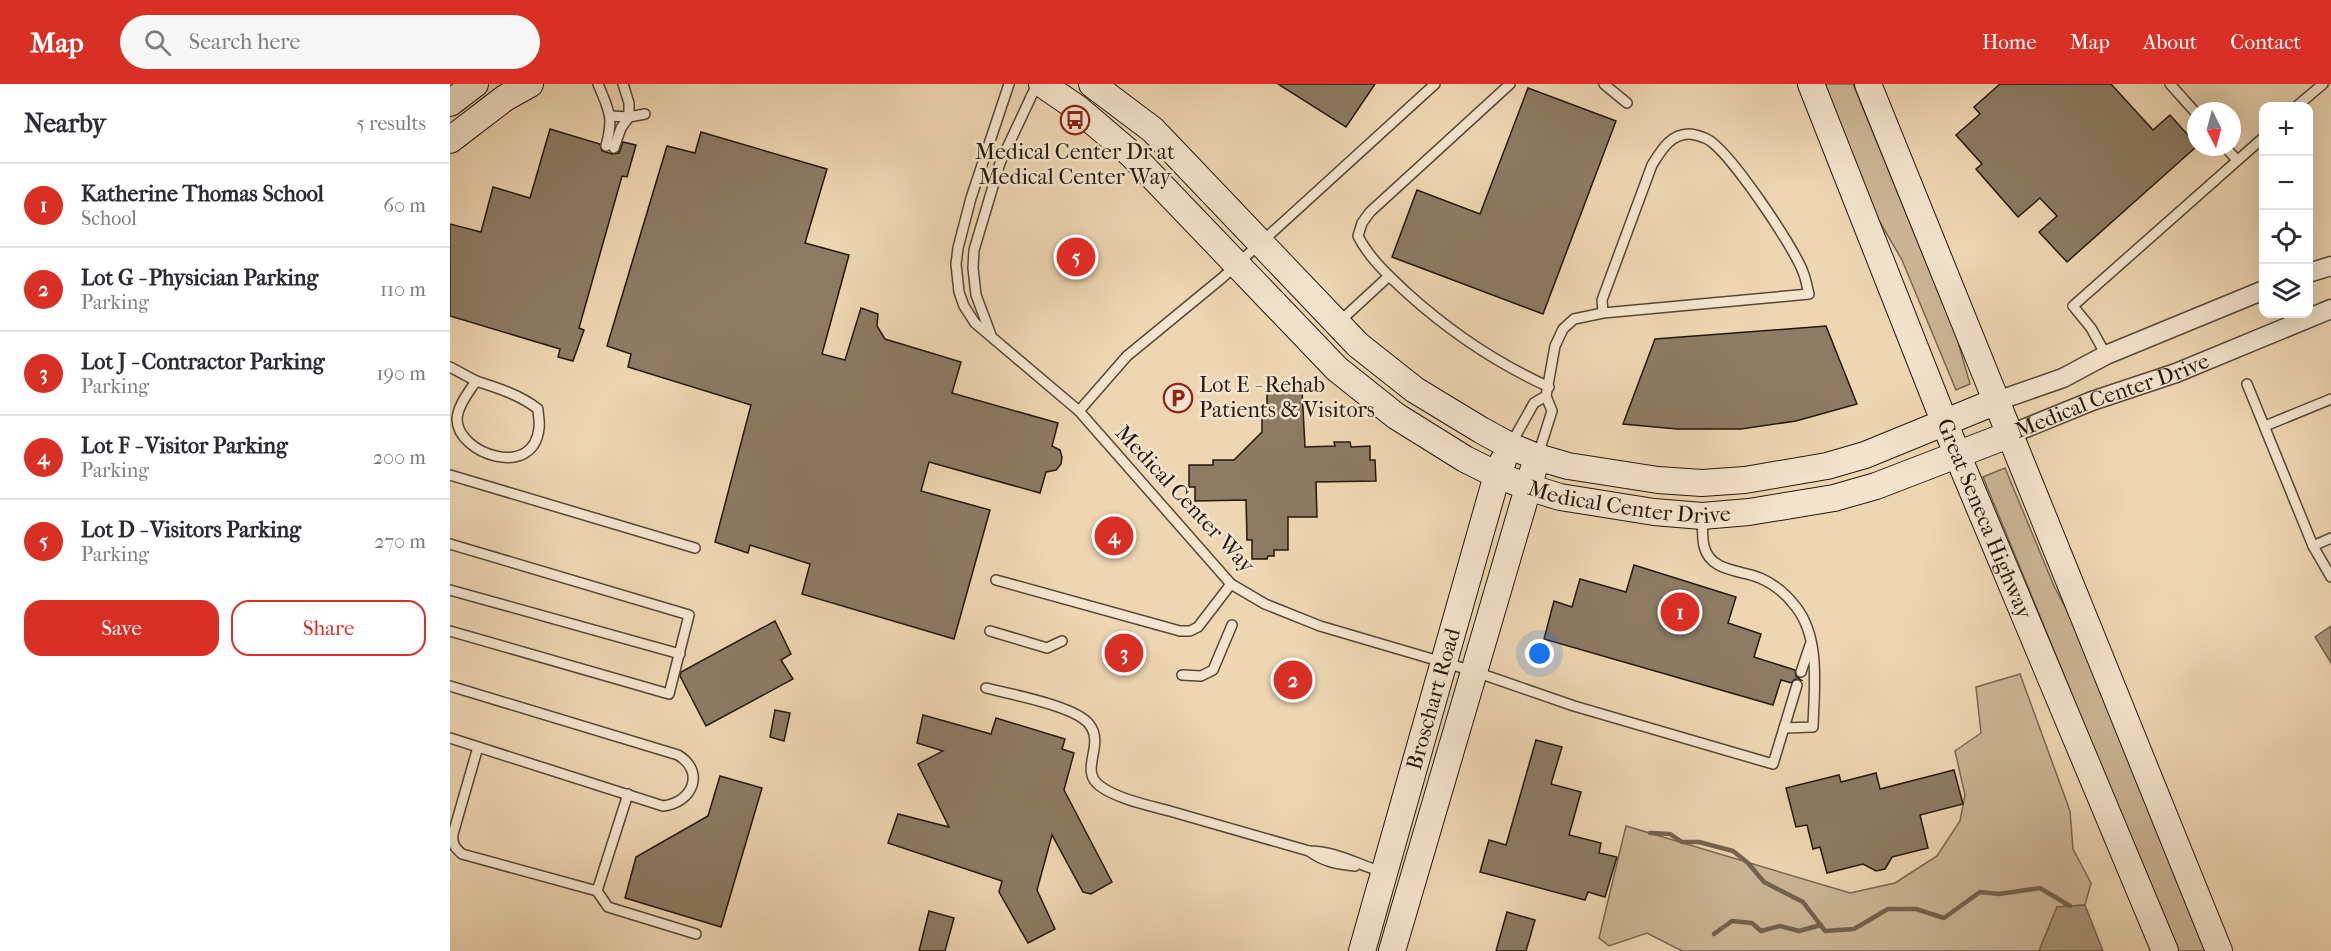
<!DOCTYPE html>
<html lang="en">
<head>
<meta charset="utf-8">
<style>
	:root { --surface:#fff; --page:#f7f7f7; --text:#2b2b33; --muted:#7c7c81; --line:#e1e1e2; --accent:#d93025 }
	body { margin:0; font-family:"IM FELL French Canon",serif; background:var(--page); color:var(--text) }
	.controls { position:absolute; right:18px; top:18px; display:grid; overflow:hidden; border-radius:12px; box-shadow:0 6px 24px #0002 }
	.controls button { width:54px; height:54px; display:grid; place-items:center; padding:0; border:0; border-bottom:2px solid var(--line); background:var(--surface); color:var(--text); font:30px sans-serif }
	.compass { position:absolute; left:1737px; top:18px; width:54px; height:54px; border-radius:50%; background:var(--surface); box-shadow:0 6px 24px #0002; rotate:174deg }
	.you { position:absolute; left:1090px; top:570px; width:21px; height:21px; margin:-15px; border:4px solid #fff; border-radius:50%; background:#1a73e8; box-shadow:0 0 0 9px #1a73e833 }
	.badge { display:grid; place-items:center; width:39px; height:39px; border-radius:50%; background:var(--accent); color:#fff; font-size:20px; font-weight:700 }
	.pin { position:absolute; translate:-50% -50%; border:3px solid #fff; box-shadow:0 2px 6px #0006 }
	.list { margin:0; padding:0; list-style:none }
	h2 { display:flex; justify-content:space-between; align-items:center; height:78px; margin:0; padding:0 24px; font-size:26px }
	h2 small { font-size:20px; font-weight:400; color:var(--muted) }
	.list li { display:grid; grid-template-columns:39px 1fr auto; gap:18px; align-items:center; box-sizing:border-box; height:84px; padding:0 24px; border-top:2px solid var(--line) }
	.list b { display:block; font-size:22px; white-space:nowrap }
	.list p { margin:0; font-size:20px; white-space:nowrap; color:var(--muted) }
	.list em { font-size:20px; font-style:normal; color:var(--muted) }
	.actions { display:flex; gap:12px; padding:18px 24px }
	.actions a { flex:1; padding:14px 0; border:2px solid var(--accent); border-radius:18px; text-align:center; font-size:21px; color:var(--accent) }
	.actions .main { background:var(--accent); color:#fff }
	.icon { flex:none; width:33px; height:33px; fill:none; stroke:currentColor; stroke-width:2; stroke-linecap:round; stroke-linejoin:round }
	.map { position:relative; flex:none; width:1881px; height:867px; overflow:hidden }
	header { display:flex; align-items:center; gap:36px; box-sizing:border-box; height:84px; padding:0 30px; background:var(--accent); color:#fff }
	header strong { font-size:28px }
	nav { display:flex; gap:33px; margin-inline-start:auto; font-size:21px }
	.search { width:420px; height:54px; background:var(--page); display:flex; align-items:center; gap:15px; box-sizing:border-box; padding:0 21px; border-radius:33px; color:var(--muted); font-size:22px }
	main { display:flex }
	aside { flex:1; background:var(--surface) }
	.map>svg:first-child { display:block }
	.green { fill:#ccb696; stroke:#786752; stroke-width:1.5 }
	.water { fill:#a9957a; stroke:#74634e; stroke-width:1.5 }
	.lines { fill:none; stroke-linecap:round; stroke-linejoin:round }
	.stream { stroke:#74634e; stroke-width:4.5 }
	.building { fill:#8d7b63; stroke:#24180d; stroke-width:1.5 }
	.lane-casing { stroke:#564836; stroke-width:12 }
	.street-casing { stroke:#564836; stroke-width:21 }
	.secondary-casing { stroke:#24180d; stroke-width:28 }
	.lane { stroke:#f4e4cd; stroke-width:9 }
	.street { stroke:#f4e4cd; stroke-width:18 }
	.secondary { stroke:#f4e4cd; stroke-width:26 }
	.labels { text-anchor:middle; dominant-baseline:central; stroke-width:5; stroke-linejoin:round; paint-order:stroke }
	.poi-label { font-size:22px; fill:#24180d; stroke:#f4e4cd }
	.street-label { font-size:22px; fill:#24180d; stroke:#f4e4cd }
</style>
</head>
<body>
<header>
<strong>Map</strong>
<div class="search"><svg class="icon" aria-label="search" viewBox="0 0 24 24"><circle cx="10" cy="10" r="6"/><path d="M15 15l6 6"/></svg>Search here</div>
<nav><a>Home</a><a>Map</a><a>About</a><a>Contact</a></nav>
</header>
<main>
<aside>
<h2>Nearby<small>5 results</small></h2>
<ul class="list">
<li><span class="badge">1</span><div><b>Katherine Thomas School</b><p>School</p></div><em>60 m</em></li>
<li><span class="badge">2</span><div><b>Lot G - Physician Parking</b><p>Parking</p></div><em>110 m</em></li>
<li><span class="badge">3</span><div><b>Lot J - Contractor Parking</b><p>Parking</p></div><em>190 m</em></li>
<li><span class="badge">4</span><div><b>Lot F - Visitor Parking</b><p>Parking</p></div><em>200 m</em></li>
<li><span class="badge">5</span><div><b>Lot D - Visitors Parking</b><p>Parking</p></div><em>270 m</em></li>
</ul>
<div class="actions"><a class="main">Save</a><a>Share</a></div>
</aside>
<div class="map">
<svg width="1881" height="867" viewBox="0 0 1881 867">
	<rect width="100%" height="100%" fill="#eed6b2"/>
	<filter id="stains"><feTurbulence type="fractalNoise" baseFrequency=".00333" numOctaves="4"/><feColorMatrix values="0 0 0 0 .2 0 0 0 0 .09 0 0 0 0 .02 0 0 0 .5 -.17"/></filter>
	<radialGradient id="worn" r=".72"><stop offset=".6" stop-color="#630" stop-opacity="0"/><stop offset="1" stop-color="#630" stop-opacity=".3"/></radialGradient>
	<g class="green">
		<polygon points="1370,0 1403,0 1506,251 1520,300 1506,306 1452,176 1420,121"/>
		<polygon points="1555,384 1604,502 1643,577 1762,867 1727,867 1533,393"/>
		<polygon points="1570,590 1620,727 1623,765 1641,799 1635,821 1607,823 1589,867 1232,867 1197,849 1159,862 1149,854 1176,742 1400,809 1445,799 1487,772 1510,737 1515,711 1505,667 1531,649 1526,603"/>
	</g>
	<g class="water">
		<polygon points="1881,542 1881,579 1865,553"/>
		<polygon points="1635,821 1653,867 1589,867 1607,823"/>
	</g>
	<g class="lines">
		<g class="stream">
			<polyline points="1200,749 1220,750 1232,758 1249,758 1283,767 1298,779 1314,798 1353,818 1375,847 1404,845 1438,825 1466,825 1494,834 1530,808 1549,810 1590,804 1620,822"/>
			<polyline points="1264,850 1282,837 1302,839 1311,847 1330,842 1349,847 1371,841"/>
		</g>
	</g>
	<g class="building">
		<polygon points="828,0 925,0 896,43"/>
		<polygon points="1550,0 1661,0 1703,46 1720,31 1746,60 1746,63 1617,178 1589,148 1607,132 1590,114 1568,133 1526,85 1532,80 1506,51 1530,30 1524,23"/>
		<polygon points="1078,4 1166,37 1093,230 942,173 967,106 1030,130"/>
		<polygon points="100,45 150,60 152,67 162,70 169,69 173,58 186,61 177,93 172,92 129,244 134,246 123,277 108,273 110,265 0,232 0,140 31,148 43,103 80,114"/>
		<polygon points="251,48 377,85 355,159 399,171 372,270 395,276 411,224 428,230 427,242 435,255 511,278 502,309 608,339 602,362 610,366 612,373 611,380 606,386 596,388 590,409 479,378 471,407 540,426 504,555 352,510 360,480 300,461 298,469 265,458 301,321 178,283 181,270 157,262 217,62 245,69"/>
		<polygon points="1376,242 1407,320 1346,337 1291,345 1227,345 1173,340 1205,255"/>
		<polygon points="817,301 839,301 839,307 852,306 855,363 885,362 884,358 900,358 901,363 920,362 920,376 925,376 926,397 866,398 867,433 838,433 838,466 824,466 824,472 818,472 817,475 802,475 802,456 797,456 796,416 745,417 745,403 739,403 739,381 763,381 763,376 784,376 812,348 812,326 817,326"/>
		<polygon points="1184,481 1286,513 1278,539 1311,550 1304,573 1345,586 1346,592 1351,596 1345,595 1341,599 1331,596 1323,621 1094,555 1104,517 1122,523 1130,495 1176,508"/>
		<polygon points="325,537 341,570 331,576 343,595 256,642 230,592 231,588"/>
		<polygon points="325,626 340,629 334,657 320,653"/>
		<polygon points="473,631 541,650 546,634 615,655 612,665 624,669 614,706 662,798 641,810 633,808 602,751 587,806 605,845 578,859 549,808 552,797 438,759 448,730 499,743 468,680 493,667 467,659"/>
		<polygon points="1086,656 1112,663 1101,700 1131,708 1119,751 1151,759 1149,769 1167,773 1155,813 1138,808 1135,816 1030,788 1039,756 1056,761"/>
		<polygon points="1504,686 1513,720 1470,731 1478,764 1442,773 1435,785 1426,787 1413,780 1377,789 1370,763 1363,765 1357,741 1346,743 1336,704 1389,691 1391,698 1426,689 1430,705"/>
		<polygon points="270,692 312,704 271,843 175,814 186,773 258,732"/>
		<polygon points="479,827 504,834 495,867 469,867"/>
		<polygon points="1057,828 1085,836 1076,867 1046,867"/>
	</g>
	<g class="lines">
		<g class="lane-casing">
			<g id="lane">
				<path d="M148,0C159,27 164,32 156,62"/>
				<polyline points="559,0 521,114 508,164 506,180 509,208 514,222 525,239 629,327 781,500 815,520 870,542 1023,587 1124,622 1323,680 1334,644"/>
				<path d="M1060,0L920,128L912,139L908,152C919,174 938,191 956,208C1000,248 1044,278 1099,303"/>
				<polyline points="1154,0 1177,19"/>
				<polyline points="1720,0 1746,29"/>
				<polyline points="1847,22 1873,0"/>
				<polyline points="161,32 179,33 195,30"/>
				<polyline points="1775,63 1787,76"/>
				<polyline points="164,64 171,44 179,33 179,19 173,0"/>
				<polyline points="888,239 939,192"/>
				<polyline points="541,251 526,211 523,184 524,166 550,79 587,0"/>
				<polyline points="1656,271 1641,244 1623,222 1814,53"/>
				<polyline points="0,283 26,297"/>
				<path d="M26,297C48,304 70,311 88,325C88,331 90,338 89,344C84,396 7,370 7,335C8,321 19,308 26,297Z"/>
				<polyline points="1797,300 1863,462 1881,493"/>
				<polyline points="629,327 677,272 772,194 985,0"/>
				<polyline points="1815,342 1881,315"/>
				<polyline points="1061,360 1084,319 1096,312"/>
				<path d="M1088,371L1102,327L1096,312L1105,262L1113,245L1124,235L1153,229L1359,210C1357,203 1356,195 1353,188C1344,163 1279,66 1257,55C1253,53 1244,50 1239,50C1220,50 1211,67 1202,81L1152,216L1153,229"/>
				<polyline points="0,391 245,464"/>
				<path d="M1252,435C1253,443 1252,454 1254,462C1260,488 1291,486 1310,494C1324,500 1337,511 1346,523C1371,555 1364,605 1363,643L1334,644L1347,601"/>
				<polyline points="0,460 239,531 219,610 0,547"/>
				<polyline points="1863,462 1881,454"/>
				<polyline points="546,496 730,547 740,547 748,543 781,500"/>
				<polyline points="0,506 230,570"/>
				<polyline points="540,547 597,564 612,557"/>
				<polyline points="1351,588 1360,561"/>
				<polyline points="732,591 751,592 763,586 782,541"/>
				<path d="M0,602L228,671C256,688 242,719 213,722L0,654"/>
				<path d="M536,604C560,610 625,622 639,640C656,661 628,686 650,702C669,716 702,722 723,728C769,741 814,754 859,767C886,767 908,781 933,788"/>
				<path d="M28,663L3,750C2,760 5,764 12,770L147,807L178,710"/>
				<path d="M859,767C874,778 887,780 905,782"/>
				<polyline points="147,807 158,823 246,850"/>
			</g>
		</g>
		<g class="street-casing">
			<g id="street">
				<polyline points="1858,189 1881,182"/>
				<polyline points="1547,317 1613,294 1656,271 1814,206"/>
				<path id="s1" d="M1561,350L1642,317L1726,289L1881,225"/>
			</g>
		</g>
		<g class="secondary-casing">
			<g id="secondary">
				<path id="s2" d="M592,0L627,24L681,70L887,285L946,332L1015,375L1047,391L1078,403L1110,413L1204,428L1252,432L1299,428L1384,414L1426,402L1561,350"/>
				<polyline points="642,0 703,46 908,261 965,306 1031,346 1060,362 1087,373 1118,382 1208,396 1252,399 1295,396 1377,382 1415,371 1547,317"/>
				<path id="s3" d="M1361,0L1507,370L1715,867"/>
				<polyline points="1418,0 1769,867"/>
				<polyline points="0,19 25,0"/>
				<polyline points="0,56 55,14 80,0"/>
				<path id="s4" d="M912,867L1047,391L1053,377"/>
				<polyline points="942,867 1083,387"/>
			</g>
		</g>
		<use href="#lane" class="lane"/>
		<use href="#street" class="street"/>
		<use href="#secondary" class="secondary"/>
	</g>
	<defs>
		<g id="bus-ring" transform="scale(1.5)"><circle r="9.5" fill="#f4e4cd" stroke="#8f2418" stroke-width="1.5"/><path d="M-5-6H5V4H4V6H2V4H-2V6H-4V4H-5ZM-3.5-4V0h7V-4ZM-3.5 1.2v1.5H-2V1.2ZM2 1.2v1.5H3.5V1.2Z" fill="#8f2418"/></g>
		<g id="parking-ring" transform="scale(1.5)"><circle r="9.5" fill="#f4e4cd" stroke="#8f2418" stroke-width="1.5"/><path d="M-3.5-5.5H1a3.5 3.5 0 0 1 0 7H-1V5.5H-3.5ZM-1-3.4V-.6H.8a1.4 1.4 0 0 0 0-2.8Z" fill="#8f2418"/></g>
	</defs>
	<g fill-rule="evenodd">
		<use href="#bus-ring" x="625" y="36"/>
		<use href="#parking-ring" x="728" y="314"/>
	</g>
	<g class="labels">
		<g class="poi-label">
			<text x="625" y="68">Medical Center Dr at<tspan x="625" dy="25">Medical Center Way</tspan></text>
			<text x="749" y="301" text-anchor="start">Lot E - Rehab<tspan x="749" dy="25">Patients &amp; Visitors</tspan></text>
		</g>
		<g class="street-label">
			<text stroke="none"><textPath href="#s1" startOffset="108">Medical Center Drive</textPath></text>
			<text stroke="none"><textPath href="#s2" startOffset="740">Medical Center Drive</textPath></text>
			<text transform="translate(735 415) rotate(47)">Medical Center Way</text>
			<text stroke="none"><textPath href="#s3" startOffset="468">Great Seneca Highway</textPath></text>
			<text stroke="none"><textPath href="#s4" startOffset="262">Broschart Road</textPath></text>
		</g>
	</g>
	<rect width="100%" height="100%" filter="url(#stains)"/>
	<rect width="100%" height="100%" fill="url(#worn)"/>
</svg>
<div class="controls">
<button>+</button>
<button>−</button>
<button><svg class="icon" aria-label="locate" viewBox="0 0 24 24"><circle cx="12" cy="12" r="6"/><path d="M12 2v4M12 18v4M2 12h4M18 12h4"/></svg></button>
<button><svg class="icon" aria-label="layers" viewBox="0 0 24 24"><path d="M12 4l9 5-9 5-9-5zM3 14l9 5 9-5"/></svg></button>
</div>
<svg class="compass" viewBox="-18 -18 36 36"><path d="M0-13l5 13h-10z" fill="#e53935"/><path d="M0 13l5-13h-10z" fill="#7c7c81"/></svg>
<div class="you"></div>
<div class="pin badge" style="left:1230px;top:528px">1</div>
<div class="pin badge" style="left:843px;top:596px">2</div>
<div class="pin badge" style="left:674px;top:569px">3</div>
<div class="pin badge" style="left:664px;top:452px">4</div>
<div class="pin badge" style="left:626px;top:173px">5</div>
</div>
</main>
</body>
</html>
